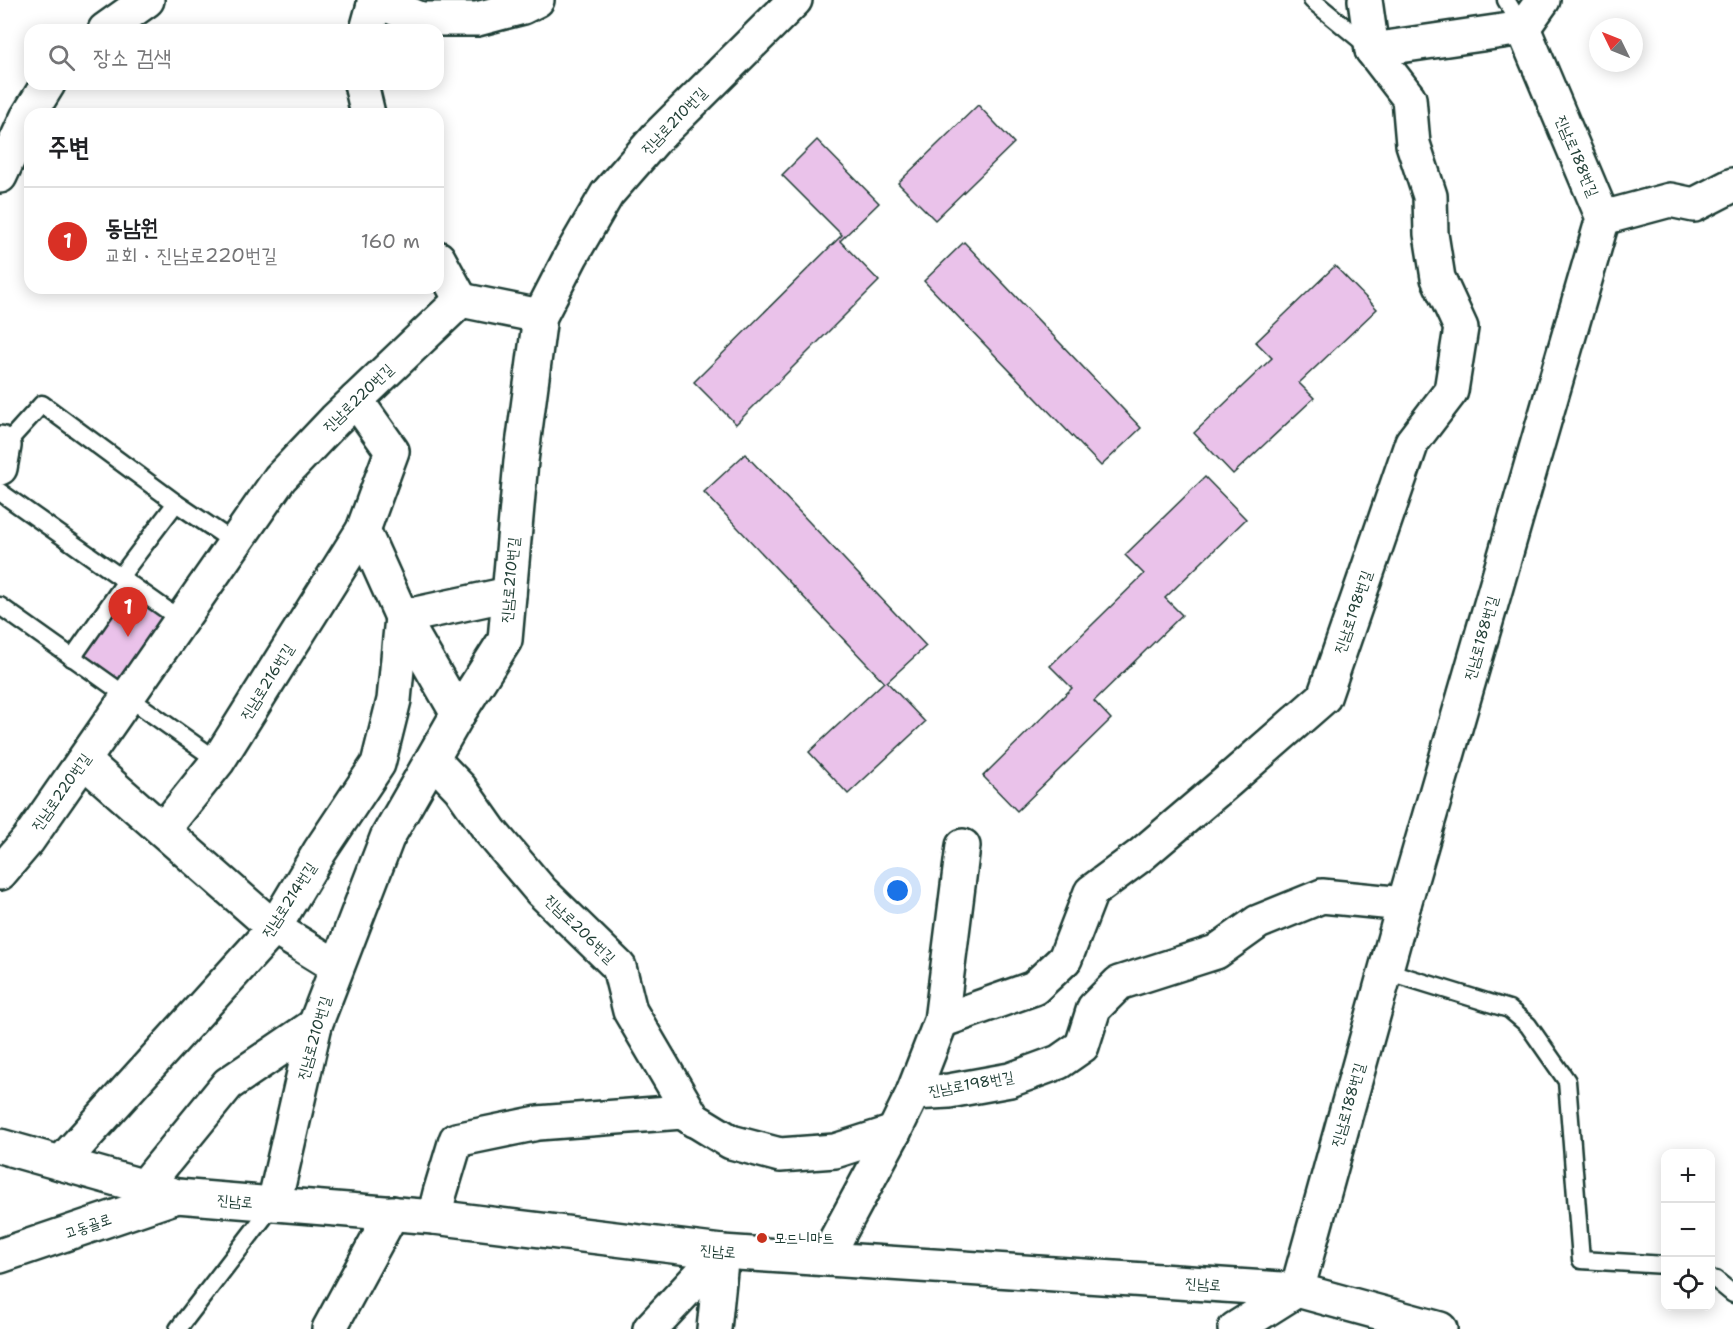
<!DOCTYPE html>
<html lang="ko">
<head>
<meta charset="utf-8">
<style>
	:root { --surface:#fff; --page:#f6f6f6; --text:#202124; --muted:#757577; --line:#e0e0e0; --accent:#d93025 }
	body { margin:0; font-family:"Shantell Sans","Poor Story",sans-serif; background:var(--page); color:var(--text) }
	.controls { position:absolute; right:18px; bottom:18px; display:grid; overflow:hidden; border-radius:12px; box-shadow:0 3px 15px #0003 }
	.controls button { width:54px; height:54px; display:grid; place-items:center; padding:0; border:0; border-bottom:2px solid var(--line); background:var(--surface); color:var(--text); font:30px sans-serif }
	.compass { position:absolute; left:1589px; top:18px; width:54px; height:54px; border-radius:50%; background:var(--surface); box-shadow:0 3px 15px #0003; rotate:313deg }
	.you { position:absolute; left:898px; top:891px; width:21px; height:21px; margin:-15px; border:4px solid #fff; border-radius:50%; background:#1a73e8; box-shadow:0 0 0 9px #1a73e833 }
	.badge { display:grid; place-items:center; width:39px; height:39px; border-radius:50%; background:var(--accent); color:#fff; font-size:20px; font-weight:700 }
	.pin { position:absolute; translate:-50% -50px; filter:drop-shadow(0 2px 3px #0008) }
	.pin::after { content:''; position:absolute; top:32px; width:21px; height:18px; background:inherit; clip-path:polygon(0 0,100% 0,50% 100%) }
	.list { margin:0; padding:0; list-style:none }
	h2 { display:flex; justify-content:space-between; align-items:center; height:78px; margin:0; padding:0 24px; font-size:26px }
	h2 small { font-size:20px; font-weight:400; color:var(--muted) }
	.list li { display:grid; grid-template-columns:39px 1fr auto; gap:18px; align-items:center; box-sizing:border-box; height:108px; padding:0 24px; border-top:2px solid var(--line) }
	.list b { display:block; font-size:22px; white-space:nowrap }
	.list p { margin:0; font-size:20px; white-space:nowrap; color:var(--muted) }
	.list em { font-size:20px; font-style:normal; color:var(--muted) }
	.icon { flex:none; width:33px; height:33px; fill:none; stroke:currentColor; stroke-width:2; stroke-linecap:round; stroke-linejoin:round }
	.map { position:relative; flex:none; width:1733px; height:1329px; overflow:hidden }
	.search { position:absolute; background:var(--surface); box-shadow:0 3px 15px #0003; left:24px; top:24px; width:420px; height:66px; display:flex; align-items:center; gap:15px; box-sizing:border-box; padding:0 21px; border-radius:18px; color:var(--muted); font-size:22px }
	.panel { position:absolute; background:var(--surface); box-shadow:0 3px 15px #0003; left:24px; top:108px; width:420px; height:186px; border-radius:18px }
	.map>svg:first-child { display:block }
	.building { fill:#eac2ea; stroke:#1f3d34; stroke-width:1.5 }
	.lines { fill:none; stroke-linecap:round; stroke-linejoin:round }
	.lane-casing { stroke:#1f3d34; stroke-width:21 }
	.street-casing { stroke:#1f3d34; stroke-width:38 }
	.secondary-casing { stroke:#1f3d34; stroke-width:38 }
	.lane { stroke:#fff; stroke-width:16 }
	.street { stroke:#fff; stroke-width:33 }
	.secondary { stroke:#fff; stroke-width:33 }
	.poi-dot { fill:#c8321e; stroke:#fff; stroke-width:2 }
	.labels { text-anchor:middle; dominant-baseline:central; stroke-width:4.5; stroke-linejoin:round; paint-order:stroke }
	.street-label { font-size:15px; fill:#1f3d34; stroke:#fff }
	.poi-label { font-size:15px; fill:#1f3d34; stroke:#fff; text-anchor:start }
</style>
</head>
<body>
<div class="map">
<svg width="1733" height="1329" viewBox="0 0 1733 1329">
	<rect width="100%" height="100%" fill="#fff"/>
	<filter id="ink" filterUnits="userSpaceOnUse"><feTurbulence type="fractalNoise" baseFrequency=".0167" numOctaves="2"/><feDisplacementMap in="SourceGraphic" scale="12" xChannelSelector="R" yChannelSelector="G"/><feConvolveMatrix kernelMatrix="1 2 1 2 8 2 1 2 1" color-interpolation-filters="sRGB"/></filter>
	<g filter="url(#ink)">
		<g class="building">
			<polygon points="978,105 1014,143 935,220 898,183"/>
			<polygon points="817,140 879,203 840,241 879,281 736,424 694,382 842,235 782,175"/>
			<polygon points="964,242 1141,428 1101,466 924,281"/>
			<polygon points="1335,266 1377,309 1299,383 1314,398 1233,474 1194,433 1272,358 1256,342"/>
			<polygon points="745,454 926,646 887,682 925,722 848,794 809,752 884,682 704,492"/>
			<polygon points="1205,477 1246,519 1165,598 1182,615 1094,701 1111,719 1017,811 983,776 1072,688 1050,666 1144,574 1125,555"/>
			<polygon points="127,583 180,620 127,695 77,654"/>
		</g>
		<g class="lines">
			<g class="lane-casing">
				<g id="lane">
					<polyline points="1312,0 1369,47"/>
					<polyline points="1506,0 1523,28"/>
					<polyline points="4,446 42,404 176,503 235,543"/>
					<polyline points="0,492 181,620"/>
					<polyline points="120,577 176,503"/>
					<polyline points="0,606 218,761"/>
					<polyline points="72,658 126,581"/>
					<polyline points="1386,971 1509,1009 1528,1025 1567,1081 1581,1260 1666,1265"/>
					<polyline points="1710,1279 1716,1280 1733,1294"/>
					<polyline points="178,1329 274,1204"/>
				</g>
			</g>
			<g class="street-casing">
				<g id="street">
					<polyline points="374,0 421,19 477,19 523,7 537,0"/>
					<polyline points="1523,28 1543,0"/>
					<polyline points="105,30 147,0"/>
					<polyline points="367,30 375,1"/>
					<polyline points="1372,50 1523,28"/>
					<polyline points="361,84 368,114"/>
					<polyline points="0,176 27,118 48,84"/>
					<polyline points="1603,218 1670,200 1694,205 1733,185"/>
					<polyline points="438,258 461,300"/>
					<polyline points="461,300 540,316"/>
					<polyline points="0,443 4,446 0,468"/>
					<polyline points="363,530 402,617 458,714"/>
					<polyline points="402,617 509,594"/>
					<polyline points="433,760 460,788 491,832 541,891 619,967 630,1011 694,1120"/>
					<polyline points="84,761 274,928 336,966"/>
					<polyline points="163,830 218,761 363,530 392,451 356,400"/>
					<polyline points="0,873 28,840 280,478 335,420 461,300"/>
					<polyline points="941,1021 1034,988 1065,959 1091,892 1141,855 1228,781 1324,697 1412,442 1451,391 1461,328 1438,278 1431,234 1430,196 1413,144 1409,98 1372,50 1365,0"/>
					<polyline points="913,1093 949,1091 1010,1080 1059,1062 1082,1046 1094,1008 1119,983 1216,952 1258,922 1322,896 1404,904"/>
					<polyline points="61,1163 274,928 320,851 378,764 394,700 402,617"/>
					<polyline points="144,1187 228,1084 315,1025"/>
					<polyline points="274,1204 315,1025 387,838 458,714 505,640 521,461 540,316 571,256 607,194 656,138 795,0"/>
					<polyline points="434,1217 440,1193 456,1140 538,1123 682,1112 731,1142 780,1155 835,1151 894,1132"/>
					<polyline points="826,1258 894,1132 913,1093 941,1021 963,846"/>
					<polyline points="1297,1290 1404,904 1603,218 1523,28"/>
					<polyline points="329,1329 392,1213"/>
					<polyline points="714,1329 722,1252"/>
				</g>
			</g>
			<g class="secondary-casing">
				<g id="secondary">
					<polyline points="0,1146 177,1196 434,1217 722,1252 1297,1290 1440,1329"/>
					<polyline points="0,1256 177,1196"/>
					<polyline points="650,1329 722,1252"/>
					<polyline points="1235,1329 1297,1290"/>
				</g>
			</g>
			<use href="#lane" class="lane"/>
			<use href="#street" class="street"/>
			<use href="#secondary" class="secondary"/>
		</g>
	</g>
	<circle class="poi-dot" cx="762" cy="1238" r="6"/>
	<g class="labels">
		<g class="street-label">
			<text transform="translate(674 121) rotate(-46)">진남로210번길</text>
			<text transform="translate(1577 156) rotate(67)">진남로188번길</text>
			<text transform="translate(358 398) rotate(-44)">진남로220번길</text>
			<text transform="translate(510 580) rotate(-85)">진남로210번길</text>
			<text transform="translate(1353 612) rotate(-71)">진남로198번길</text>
			<text transform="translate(1481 638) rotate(-74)">진남로188번길</text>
			<text transform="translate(267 682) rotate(-58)">진남로216번길</text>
			<text transform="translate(61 792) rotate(-55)">진남로220번길</text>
			<text transform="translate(289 900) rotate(-57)">진남로214번길</text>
			<text transform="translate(580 929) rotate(44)">진남로206번길</text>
			<text transform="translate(314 1038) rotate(-74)">진남로210번길</text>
			<text transform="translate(971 1084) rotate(-10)">진남로198번길</text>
			<text transform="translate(1348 1105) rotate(-74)">진남로188번길</text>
			<text transform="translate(235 1201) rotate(5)">진남로</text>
			<text transform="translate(88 1226) rotate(-19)">고동골로</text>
			<text transform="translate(718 1251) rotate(5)">진남로</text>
			<text transform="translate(1203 1284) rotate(4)">진남로</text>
		</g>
		<g class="poi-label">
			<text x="774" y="1238">모드니마트</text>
		</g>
	</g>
</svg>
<div class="controls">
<button>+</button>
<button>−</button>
<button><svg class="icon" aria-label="locate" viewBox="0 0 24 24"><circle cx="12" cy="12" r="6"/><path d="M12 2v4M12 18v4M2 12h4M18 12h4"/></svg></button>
</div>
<svg class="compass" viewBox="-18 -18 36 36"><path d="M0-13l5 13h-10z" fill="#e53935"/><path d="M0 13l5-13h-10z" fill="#757577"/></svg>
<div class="you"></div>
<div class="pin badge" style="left:128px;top:637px">1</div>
<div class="search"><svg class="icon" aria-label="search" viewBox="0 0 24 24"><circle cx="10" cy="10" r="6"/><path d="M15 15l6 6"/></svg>장소 검색</div>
<section class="panel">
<h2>주변<small></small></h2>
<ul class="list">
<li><span class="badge">1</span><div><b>동남원</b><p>교회 · 진남로220번길</p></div><em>160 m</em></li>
</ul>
</section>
</div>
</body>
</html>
